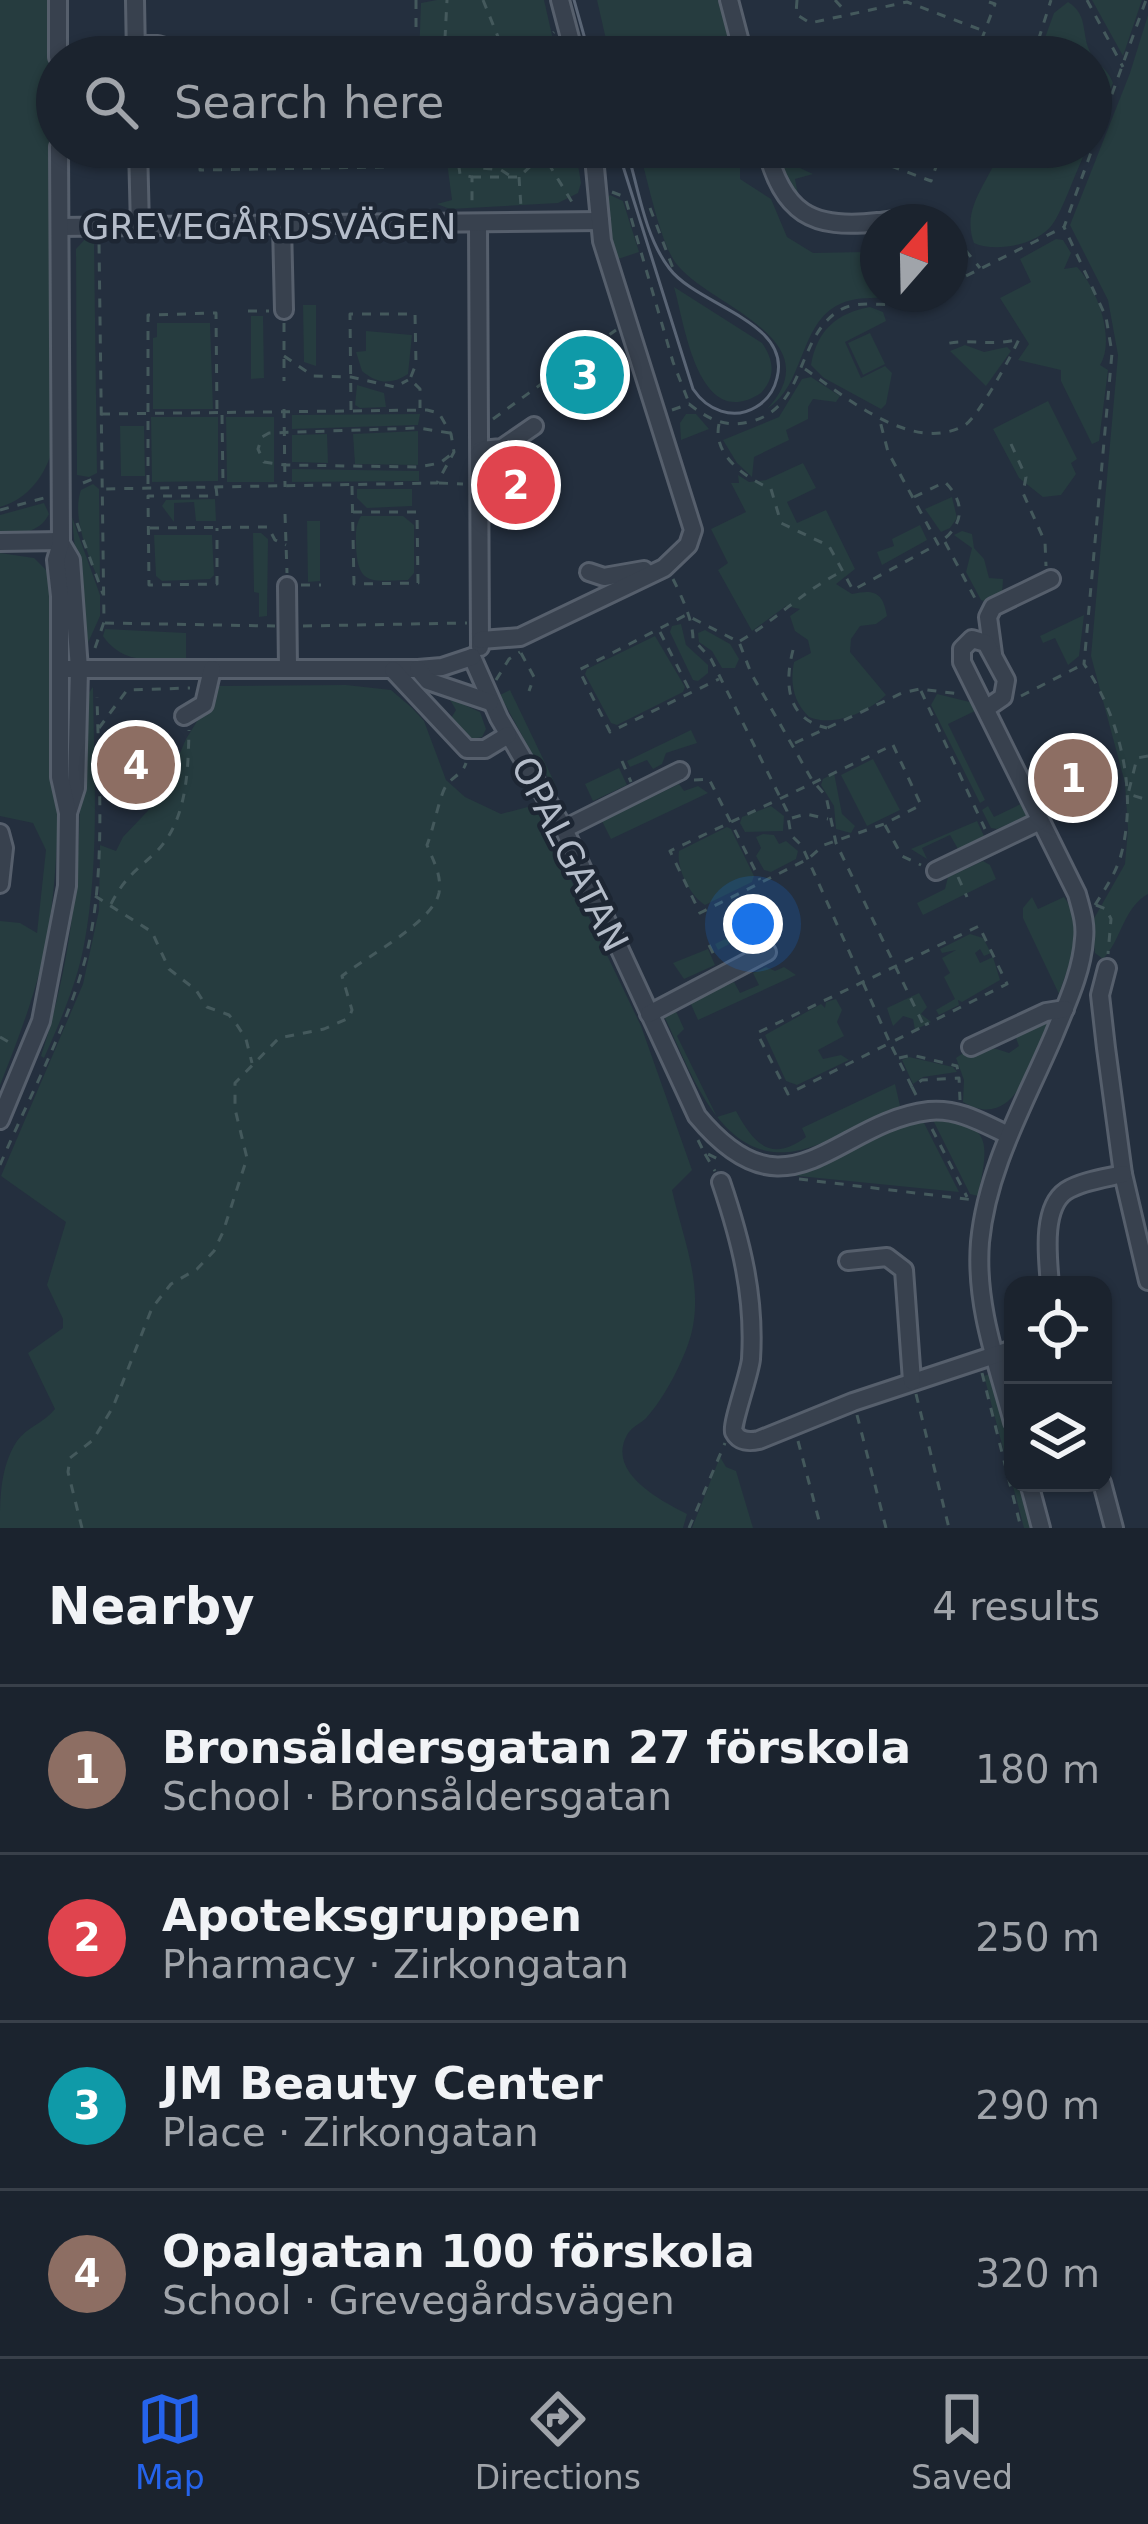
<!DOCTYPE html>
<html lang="en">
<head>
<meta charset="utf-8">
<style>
	:root { --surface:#1b232e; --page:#282f3a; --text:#f1f3f6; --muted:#a0a4aa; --line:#39404a; --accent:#2563eb }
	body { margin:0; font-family:"DejaVu Sans",sans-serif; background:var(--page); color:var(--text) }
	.controls { position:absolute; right:36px; bottom:36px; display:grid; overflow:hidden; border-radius:24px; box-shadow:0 3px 9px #0004 }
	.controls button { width:108px; height:108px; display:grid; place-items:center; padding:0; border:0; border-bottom:3px solid var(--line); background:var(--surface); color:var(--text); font:60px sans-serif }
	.compass { position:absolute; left:860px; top:204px; width:108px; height:108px; border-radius:50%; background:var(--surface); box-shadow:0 3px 9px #0004; rotate:20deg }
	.you { position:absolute; left:753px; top:924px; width:42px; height:42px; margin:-30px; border:9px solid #fff; border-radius:50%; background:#1a73e8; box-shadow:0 0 0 18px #1a73e833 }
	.badge { display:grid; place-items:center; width:78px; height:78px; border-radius:50%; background:var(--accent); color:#fff; font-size:39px; font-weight:700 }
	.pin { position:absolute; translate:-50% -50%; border:6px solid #fff; box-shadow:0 3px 12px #0006 }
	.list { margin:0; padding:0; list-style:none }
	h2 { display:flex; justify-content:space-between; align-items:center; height:156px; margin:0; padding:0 48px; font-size:51px }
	h2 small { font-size:39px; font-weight:400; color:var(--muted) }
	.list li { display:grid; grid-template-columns:78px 1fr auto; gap:36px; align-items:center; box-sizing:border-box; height:168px; padding:0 48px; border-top:3px solid var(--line) }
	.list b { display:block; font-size:45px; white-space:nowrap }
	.list p { margin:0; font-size:39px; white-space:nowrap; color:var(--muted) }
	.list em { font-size:39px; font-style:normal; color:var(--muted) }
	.icon { flex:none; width:66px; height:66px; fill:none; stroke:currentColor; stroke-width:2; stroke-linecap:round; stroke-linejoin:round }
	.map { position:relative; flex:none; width:1148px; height:1528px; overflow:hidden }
	.search { position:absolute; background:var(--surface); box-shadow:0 3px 9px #0004; left:36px; right:36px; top:36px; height:132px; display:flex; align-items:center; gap:30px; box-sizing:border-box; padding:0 42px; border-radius:66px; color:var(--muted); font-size:45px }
	.sheet { height:828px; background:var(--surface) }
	nav { display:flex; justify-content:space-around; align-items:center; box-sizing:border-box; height:168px; border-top:3px solid var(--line); background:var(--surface); font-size:33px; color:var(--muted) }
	nav a { display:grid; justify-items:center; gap:6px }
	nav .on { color:var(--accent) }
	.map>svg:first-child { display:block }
	.green { fill:#263c3f }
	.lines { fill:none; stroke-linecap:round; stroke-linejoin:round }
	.minor-casing { stroke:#565f6c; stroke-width:22 }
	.path { stroke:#44595c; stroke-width:3; stroke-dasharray:9 9; stroke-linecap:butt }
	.minor { stroke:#38414e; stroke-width:16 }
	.tram { stroke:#5a6575; stroke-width:3 }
	.labels { text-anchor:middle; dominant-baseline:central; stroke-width:9; stroke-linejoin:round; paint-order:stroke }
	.street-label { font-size:36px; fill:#b4bcc9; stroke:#1d2633 }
</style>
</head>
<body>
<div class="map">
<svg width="1148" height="1528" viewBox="0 0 1148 1528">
	<rect width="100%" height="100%" fill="#242f3e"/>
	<g class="green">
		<path d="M0,0H48L53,447C46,475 28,499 0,507Z"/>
		<polygon points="437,0 544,0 557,57 419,57 421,3"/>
		<polygon points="597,0 720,0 734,57 610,57"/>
		<polygon points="1092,0 1142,0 1123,56"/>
		<path d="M1068,2C1091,16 1079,39 1094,58C1102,68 1108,70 1113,83L1091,139V57H1038L1054,13Z"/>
		<path d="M1148,15V894C1123,908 1122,939 1103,959L1095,953L1092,922L1125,864L1128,829L1125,783L1091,656L1118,355L1108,300L1070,225L1130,73Z"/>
		<polygon points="290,147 389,147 389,148 367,164 291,165"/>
		<polygon points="445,147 575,147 581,183 578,193 558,203 450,209 437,204 452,200"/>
		<path d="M638,147H740V179L771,199L787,237L813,253L864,252L878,256V294H921C893,302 860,292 836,306C799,327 804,386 767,409C834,337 705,305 675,262C659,239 647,176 638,147Z"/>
		<polygon points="773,147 795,147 800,168 813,174 795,179 799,200 780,172"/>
		<path d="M1000,147H1088C1077,167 1063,211 1052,225C1037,245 995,253 974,243C960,205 992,181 1000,147Z"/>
		<polygon points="610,195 623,201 639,252 618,259 608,230 606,199"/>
		<polygon points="87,237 94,243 97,473 89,477 77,475 76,249"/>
		<path d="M1056,239L1063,240L1071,253L1064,269L1077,267C1097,288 1116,339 1100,365L1108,370L1099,441L1092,444L1061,381V370L1018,360L1029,344L1000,298L1031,282L1020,259Z"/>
		<path d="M674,287L762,343C774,360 776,377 761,393C698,434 685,325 674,287Z"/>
		<polygon points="303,305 316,305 316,366 304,362"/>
		<path d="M870,307L883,312L886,321L845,342L861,378L885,366L892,373L886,404L881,409L824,378L811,365C817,330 837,313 870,307Z"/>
		<polygon points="251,316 263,316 264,378 251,379"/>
		<polygon points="157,323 210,323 213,409 153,409 153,338 157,337"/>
		<path d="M366,331L412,335L408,374C392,385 377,384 362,371L356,352L366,351Z"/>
		<polygon points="870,333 885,364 863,375 848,343"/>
		<polygon points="965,345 984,352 1007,347 1011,351 986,386 950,351"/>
		<polygon points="811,377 840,396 836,402 813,399 808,407 808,419 786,430 789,440 754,457 752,477 737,463 723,440 779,417 802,379"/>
		<polygon points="357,385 384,393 386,407 360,408 355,405"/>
		<polygon points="1048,401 1077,459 1071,463 1076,474 1061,495 1043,497 1019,478 993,429"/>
		<polygon points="420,414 418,425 292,429 292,415"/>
		<polygon points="686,414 696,414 709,429 681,440 680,423"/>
		<polygon points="151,417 218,417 218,481 152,482"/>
		<polygon points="226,417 274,417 274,482 227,482"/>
		<polygon points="120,426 144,426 145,476 121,476"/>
		<polygon points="418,431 418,465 355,464 353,434"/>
		<polygon points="327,434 328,463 292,462 292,435"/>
		<path d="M803,463L816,488L787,502L797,523L826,510L855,569L836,584L852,594C874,589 883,592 887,616L876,624L860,626L851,639L850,652L886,695C867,713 833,727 809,717C793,701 790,683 794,662L811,653L808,640L795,631L790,616L800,609L786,606L752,631L718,570L728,563L711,529L746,512L731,483H739L738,475L749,482L766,480Z"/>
		<polygon points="292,469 419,471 419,481 292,482"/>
		<path d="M93,484L99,489L100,583C89,558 71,516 81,490Z"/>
		<polygon points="357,489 412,489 412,506 367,508 357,498"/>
		<polygon points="952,497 957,518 950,528 941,532 925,509"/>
		<polygon points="215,499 216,521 196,521 194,502 174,503 174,522 162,506 166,500"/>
		<path d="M44,503L49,514C40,533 19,534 0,536V515Z"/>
		<path d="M361,516H403L414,525V573L408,580C372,581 357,587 356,544C356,532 355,526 361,516Z"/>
		<polygon points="72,517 100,595 100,616 87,645 83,639"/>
		<polygon points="307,521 320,521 320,581 308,582"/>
		<polygon points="920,525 927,540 882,565 877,552 894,546 892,539"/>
		<polygon points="962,531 972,534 974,548 984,559 989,578 1003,579 1002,595 988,603 981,600 966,572 972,548 954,535"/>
		<polygon points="253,533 261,533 268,539 267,616 259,617 259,593 254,592"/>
		<polygon points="154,535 212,535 214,575 210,579 162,581 156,576"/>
		<path d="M0,553L34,558L53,577C55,692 66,812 49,927C41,980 20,1035 0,1085V921L20,923L37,933L46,850L33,823L0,816Z"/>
		<polygon points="1084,615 1079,656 1068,665 1055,638 1043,643 1040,636"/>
		<polygon points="681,624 686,645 708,665 708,673 698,681 693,680 670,632 672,626"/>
		<path d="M105,629L186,633V659C153,659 124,666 103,636Z"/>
		<polygon points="705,630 730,644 739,659 735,668 722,668 712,651 699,642 698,633"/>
		<polygon points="655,636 685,687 683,692 617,725 611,723 585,674 587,669"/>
		<path d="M346,685L391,690L412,708L424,721L446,780L465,797L501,814L535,805L641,1026L692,1170L672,1190C683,1239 704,1285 691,1335C684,1360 665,1397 647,1417C642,1423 631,1427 627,1435C606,1473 662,1501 687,1514L683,1528H0C0,1498 0,1467 17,1441C26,1428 45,1422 55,1409L28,1353L63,1328V1319L47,1285L66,1222L1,1176L83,984L99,910L100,845L116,851L123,837L161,797L186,739L219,686Z"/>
		<path d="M93,687C94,772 100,861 84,945C77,983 60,1022 44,1058L41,1056C72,961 81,868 80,768C80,740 74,710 93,687Z"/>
		<polygon points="510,690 559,792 536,761 500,695"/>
		<polygon points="937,694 978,704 977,710 948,724 985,800 980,803 931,705"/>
		<polygon points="449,698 480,712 486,729 482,737 471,739 450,720 456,710"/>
		<polygon points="691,730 697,743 666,753 662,764 653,769 647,760 630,767 627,761"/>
		<polygon points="873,759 900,810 867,826 841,775"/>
		<polygon points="619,768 627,785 593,801 585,784"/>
		<polygon points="834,773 842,814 855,826 851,833 836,829 834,806 821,785 823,779"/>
		<polygon points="679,784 684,791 698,786 708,793 611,839 602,821"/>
		<polygon points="1025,802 1029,815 997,829 991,828 982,810 988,806 994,817"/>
		<polygon points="771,806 784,816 783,831 745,832 740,823 742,817"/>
		<polygon points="977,821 984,836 958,849 950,835 922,848 927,859 911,849"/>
		<path d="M727,827L731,829L754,876L752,882L705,905C690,896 676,868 679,851Z"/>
		<polygon points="763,834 774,835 779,844 786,841 798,851 796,859 771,872 764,870 756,856 761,848 756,837"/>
		<polygon points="983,861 990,865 996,879 923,915 917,903 945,889 948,877"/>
		<path d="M1032,897L1038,909L1064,897C1087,929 1070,960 1059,994L1023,918V908Z"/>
		<polygon points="776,914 783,925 756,938 758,945 743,952 735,941 718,950 715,944"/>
		<polygon points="970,934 983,938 991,953 984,956 980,949 975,953 980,963 993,957 1000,980 962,1002 958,1000 959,1005 939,1015 936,1010 955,999 944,977 950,973 942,958 956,950 942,953 940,949"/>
		<polygon points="708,949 715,965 684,979 673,963"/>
		<polygon points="766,967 775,971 784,967 796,975 698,1020 690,1002 734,982 740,993 759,985 753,973"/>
		<polygon points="919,993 927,1007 921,1014 931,1022 915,1030 913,1019 903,1016 893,1026 887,1008"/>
		<polygon points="836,999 842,1010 837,1022 844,1036 818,1050 823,1059 841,1055 849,1060 797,1085 786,1081 765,1035 821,1004 825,1008 826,1002"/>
		<path d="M675,1009L684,1029L677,1036L717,1117L736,1111C753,1142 770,1164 806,1137L802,1128L895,1084L900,1106C872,1119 844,1135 814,1146C724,1179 693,1075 663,1014Z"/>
		<path d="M1041,1019L1048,1024C1032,1060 1016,1133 963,1102L964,1080L956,1058C974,1044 988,1045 1009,1053L1019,1046L1014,1033Z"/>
		<polygon points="909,1057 953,1067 957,1072 923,1077 913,1084 902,1060"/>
		<path d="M933,1120C995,1121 988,1147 978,1196L970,1194Z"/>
		<polygon points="923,1121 959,1192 789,1175 820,1166 901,1127"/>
		<polygon points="991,1373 1013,1455 1013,1483 1021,1483 1033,1528 1024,1528 984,1376"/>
		<polygon points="720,1457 726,1467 736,1471 753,1528 692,1528"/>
	</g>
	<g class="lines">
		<g class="minor-casing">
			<g id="minor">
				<polyline points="58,0 58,57"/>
				<polyline points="135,0 136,57"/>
				<polyline points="560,0 575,57"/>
				<polyline points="729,0 744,57"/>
				<polyline points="136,45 158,45 199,57"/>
				<polyline points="213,57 392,55"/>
				<polyline points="138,147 140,227"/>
				<path d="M766,147C783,213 811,230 878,222"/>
				<polyline points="881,222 902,219"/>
				<polyline points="478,224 480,647"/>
				<polyline points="282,225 284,310"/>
				<polyline points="60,227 600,221"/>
				<polyline points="481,450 502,448 534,426"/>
				<polyline points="0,542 61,541"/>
				<polyline points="61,543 71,560 79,669 76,788 68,813"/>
				<polyline points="589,572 604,577 644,570"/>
				<polyline points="287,586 288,668"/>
				<polyline points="481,640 520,637 664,568 688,545 693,530 602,241 593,147"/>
				<polyline points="993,654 988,617 993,607 1051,579"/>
				<path d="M472,657L499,718L564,829L697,1116C789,1227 835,1122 929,1111C958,1108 983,1123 1008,1135"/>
				<polyline points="60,669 418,669 442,667 472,657"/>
				<polyline points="418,669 428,681 490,702"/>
				<polyline points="393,670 467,749 485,749 508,735"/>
				<path d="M987,708L1003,697L1006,680L986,643L972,639L962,649V662L1077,894C1081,909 1086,923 1084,939C1082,972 1066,1005 1054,1035C1025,1103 987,1168 980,1242C975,1305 997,1363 1013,1422"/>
				<polyline points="184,716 204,704 212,669"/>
				<polyline points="564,829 680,771"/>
				<polyline points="0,833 4,848 0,884"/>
				<polyline points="936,871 1040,821"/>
				<polyline points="1107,968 1100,995 1106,1048 1123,1174 1148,1281"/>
				<polyline points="649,1014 767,952"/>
				<polyline points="971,1047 1046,1012 1065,1009"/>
				<polyline points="0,1120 41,1021 67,886 68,813 60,777 60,596 56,560 61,543 59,147"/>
				<path d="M721,1182C741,1241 755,1296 751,1359C750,1373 731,1425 734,1432C739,1442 750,1442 759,1440L853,1402L1013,1349"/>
				<polyline points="848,1261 887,1257 904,1270 912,1381"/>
				<path d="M1050,1285C1048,1259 1041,1208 1066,1191C1082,1181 1106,1178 1123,1174"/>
				<polyline points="1029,1483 1041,1528"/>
				<polyline points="1102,1483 1114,1528"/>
			</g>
		</g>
		<g class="path">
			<polyline points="416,0 416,57"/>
			<polyline points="483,0 503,49 502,57"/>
			<polyline points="797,0 796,14 810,23 907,2 984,31"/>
			<polyline points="835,0 846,12"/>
			<polyline points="1087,0 1123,67"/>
			<polyline points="444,57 447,0"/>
			<polyline points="527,57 554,32"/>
			<polyline points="884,57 903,53 913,57"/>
			<polyline points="975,57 995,4 983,0"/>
			<polyline points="1033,57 1051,0"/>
			<polyline points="200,147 200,170 385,167 395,163 396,147"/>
			<polyline points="456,147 460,174 472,177 472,207"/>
			<polyline points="479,147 479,151 500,154 480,164 481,168 501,170 512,177"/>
			<polyline points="516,147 526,156 550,166 575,207"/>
			<polyline points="840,147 931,181 943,147"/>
			<polyline points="472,177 519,177 536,161 540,147"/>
			<polyline points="519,177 521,207"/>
			<polyline points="612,192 625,197 673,362 689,403"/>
			<polyline points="650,208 674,271"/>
			<polyline points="919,216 921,222"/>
			<polyline points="950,241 962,246 980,268"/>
			<polyline points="950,284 1064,227"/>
			<polyline points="248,311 269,311"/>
			<polyline points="284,323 284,381"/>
			<polyline points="284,356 313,376 351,377 395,387 408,380"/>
			<path d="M805,369C846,397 913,455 965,425C978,417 1012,355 1019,339C992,347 971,338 945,344"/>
			<polyline points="284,409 285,487"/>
			<polyline points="351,410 350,314 415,314 416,364 410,379 420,389 420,408"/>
			<path d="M672,410L689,404C708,419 725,428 749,422C807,409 795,337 840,310C859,299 883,307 904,304C913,303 922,298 930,294"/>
			<polyline points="101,414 427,410 439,413 451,434 454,452 437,483 102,489"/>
			<polyline points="222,415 223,483"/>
			<polyline points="493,419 616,330"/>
			<path d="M719,424C712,455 746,478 771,489L781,523L829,546L853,590L938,544L888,452L879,417"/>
			<polyline points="450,433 418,428 269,433 262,437 258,449 264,462 285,465 419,467 440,463 453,453"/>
			<polyline points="1011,444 1026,477 1023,493 1045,542 1046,566"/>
			<polyline points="83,483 98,477"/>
			<polyline points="439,483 463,484"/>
			<polyline points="148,484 148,315 216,313 217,413"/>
			<polyline points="352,486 354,584 418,583 417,512 352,512"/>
			<polyline points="216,487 217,496 148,496 149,585 217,584 217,528"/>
			<path d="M914,497L945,482C967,504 963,526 939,543"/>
			<polyline points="0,510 44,498"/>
			<polyline points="285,514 287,573"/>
			<polyline points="77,523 103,594"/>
			<polyline points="150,528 268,527 275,540 286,545"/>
			<polyline points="945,542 977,602"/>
			<path d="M673,579C682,597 693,621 693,639L711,659L787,811L791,835L802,846L890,1043L924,1026L836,843L826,796L812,780L751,673L739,642L686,615L579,670L610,732L719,679"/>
			<polyline points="301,585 321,585"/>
			<polyline points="105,623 275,626"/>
			<polyline points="303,626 467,623"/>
			<polyline points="660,632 691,693"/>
			<path d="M740,641C776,620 803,591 841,572"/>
			<polyline points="95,648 104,622 99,242"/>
			<path d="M793,650C784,685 787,719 827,728"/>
			<polyline points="521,653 534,677 529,691"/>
			<polyline points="496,680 509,659 520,652"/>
			<polyline points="921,691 985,829"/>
			<polyline points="1021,696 1082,665"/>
			<polyline points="99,728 127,690 190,688"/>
			<polyline points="795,743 902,693 920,689 960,694"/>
			<polygon points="893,745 921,805 884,824 824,845 808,859 700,913 670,851"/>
			<polyline points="1148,756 1137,758 1128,794 1148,800"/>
			<polyline points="622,761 631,782"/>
			<polyline points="694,780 709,779 760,880"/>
			<polyline points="792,818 806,814 828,819"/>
			<polyline points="885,825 902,856 921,865"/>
			<polyline points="958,877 967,897"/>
			<polyline points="95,896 152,932 169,969 196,990 207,1007 229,1015 237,1025 246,1039 252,1063"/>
			<path d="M111,904C124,879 133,873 153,855C187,824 188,773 189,730"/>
			<path d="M1095,905C1105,889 1116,873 1121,855C1138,792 1120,717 1084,664L1112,353L1106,317L1064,227L1146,0"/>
			<polyline points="1096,905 1106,909 1111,919 1108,954"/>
			<polyline points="709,945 716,959"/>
			<polyline points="0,1037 14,1045"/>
			<polyline points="899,1058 912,1055 957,1066 959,1078"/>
			<polyline points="912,1087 890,1043 788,1094 757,1033 979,926 1007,984 925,1025"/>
			<polyline points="916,1095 912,1087 922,1080 959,1078 960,1100"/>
			<polyline points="932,1129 967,1197"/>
			<polyline points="698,1140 704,1152 720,1160"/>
			<polyline points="705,1154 715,1171"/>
			<path d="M0,1165C28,1099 63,1036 83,967C107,886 99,782 97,697"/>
			<polyline points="799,1179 974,1200"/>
			<polyline points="982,1373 1021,1528"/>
			<polyline points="916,1394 949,1528"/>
			<polyline points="857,1415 886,1528"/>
			<polyline points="798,1441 821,1528"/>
			<path d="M82,1528L68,1472L70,1458L93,1440L113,1407L152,1308L171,1284L197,1269L214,1251L223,1232L247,1158L235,1109V1083L279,1038L324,1029L349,1018L352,1010L342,976C366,957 433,922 439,893C442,874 433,861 427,845C433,831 440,794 446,786C454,775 462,775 466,763"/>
			<polyline points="689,1528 725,1443"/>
		</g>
		<use href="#minor" class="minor"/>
		<g class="tram">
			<polyline points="574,0 590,57"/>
			<path d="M617,147L693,389C707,410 733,421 756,407C768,400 774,391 777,378C792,321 697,306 669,268C644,235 638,186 626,147"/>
		</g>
	</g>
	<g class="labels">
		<g class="street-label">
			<text x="269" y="226">GREVEGÅRDSVÄGEN</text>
			<text transform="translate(570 854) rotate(63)">OPALGATAN</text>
		</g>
	</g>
</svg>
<div class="controls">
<button><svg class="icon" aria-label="locate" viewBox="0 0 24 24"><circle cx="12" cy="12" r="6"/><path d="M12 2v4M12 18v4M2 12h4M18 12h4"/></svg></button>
<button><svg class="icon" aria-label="layers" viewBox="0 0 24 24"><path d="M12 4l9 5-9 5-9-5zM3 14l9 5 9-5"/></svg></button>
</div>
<svg class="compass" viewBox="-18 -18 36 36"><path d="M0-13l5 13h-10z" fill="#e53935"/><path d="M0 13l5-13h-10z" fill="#a0a4aa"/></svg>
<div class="you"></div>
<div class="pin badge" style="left:1073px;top:778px;background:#8d6e63">1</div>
<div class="pin badge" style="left:516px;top:485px;background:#e0444e">2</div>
<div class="pin badge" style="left:585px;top:375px;background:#0f9aa8">3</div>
<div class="pin badge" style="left:136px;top:765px;background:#8d6e63">4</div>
<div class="search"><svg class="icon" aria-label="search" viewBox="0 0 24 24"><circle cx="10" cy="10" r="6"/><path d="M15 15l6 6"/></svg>Search here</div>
</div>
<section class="sheet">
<h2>Nearby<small>4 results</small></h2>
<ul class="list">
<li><span class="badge" style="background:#8d6e63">1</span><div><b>Bronsåldersgatan 27 förskola</b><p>School · Bronsåldersgatan</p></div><em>180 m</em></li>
<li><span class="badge" style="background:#e0444e">2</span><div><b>Apoteksgruppen</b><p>Pharmacy · Zirkongatan</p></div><em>250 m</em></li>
<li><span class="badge" style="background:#0f9aa8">3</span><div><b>JM Beauty Center</b><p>Place · Zirkongatan</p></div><em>290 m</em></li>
<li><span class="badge" style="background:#8d6e63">4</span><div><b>Opalgatan 100 förskola</b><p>School · Grevegårdsvägen</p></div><em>320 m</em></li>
</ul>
</section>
<nav>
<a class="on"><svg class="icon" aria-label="map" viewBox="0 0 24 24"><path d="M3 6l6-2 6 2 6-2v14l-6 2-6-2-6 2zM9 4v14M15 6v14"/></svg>Map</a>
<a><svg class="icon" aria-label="directions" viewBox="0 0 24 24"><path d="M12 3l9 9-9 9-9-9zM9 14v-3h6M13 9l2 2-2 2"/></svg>Directions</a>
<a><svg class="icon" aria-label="saved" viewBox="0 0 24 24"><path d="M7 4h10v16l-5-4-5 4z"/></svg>Saved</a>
</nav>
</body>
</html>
